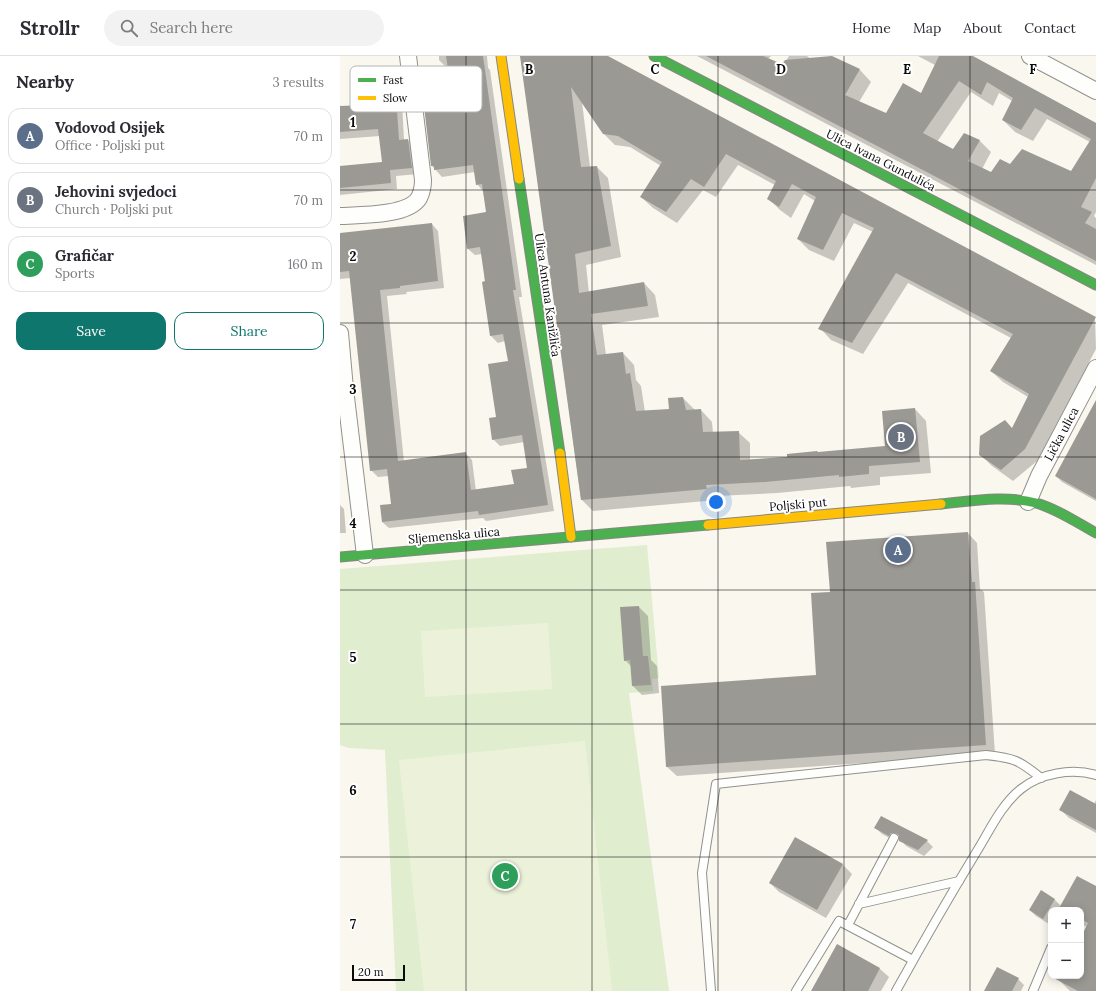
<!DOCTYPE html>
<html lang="en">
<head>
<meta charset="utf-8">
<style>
	:root { --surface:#fff; --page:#f2f2f3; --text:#2b2b33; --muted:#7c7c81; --line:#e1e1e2; --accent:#0f766e }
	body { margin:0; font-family:Lora,serif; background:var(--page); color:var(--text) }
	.controls { position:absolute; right:12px; bottom:12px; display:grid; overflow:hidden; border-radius:8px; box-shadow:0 2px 10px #0003 }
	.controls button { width:36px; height:36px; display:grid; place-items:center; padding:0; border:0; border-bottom:1px solid var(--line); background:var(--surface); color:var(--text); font:20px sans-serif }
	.scale { position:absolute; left:12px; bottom:10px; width:53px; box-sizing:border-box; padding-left:4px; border:2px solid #0a0a0a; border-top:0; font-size:11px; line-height:14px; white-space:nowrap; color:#0a0a0a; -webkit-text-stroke:3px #fff; paint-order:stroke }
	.you { position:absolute; left:376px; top:446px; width:14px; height:14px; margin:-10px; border:3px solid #fff; border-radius:50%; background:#1a73e8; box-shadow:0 0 0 6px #1a73e833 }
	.badge { display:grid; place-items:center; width:26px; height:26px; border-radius:50%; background:var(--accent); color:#fff; font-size:13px; font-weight:700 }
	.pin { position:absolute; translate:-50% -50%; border:2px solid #fff; box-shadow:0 1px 4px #0006 }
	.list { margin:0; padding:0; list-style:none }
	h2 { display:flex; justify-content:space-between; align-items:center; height:52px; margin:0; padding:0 16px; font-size:17px }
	h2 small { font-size:13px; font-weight:400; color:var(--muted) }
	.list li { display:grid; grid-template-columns:26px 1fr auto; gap:12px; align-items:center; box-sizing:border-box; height:56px; margin:0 8px 8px; padding:0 8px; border:1px solid var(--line); border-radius:12px }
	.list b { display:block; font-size:15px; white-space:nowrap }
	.list p { margin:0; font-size:13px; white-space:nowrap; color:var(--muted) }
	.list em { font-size:13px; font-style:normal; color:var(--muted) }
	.actions { display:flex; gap:8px; padding:12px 16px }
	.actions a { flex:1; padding:9px 0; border:1px solid var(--accent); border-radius:12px; text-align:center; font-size:14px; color:var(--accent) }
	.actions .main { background:var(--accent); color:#fff }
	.icon { flex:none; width:22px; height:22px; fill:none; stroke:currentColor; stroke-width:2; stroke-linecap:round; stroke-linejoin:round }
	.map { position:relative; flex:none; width:756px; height:935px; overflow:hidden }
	header { display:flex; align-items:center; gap:24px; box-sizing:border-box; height:56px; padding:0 20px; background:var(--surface); border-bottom:1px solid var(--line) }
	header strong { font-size:19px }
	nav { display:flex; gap:22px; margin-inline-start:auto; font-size:14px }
	.search { width:280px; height:36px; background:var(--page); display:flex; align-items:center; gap:10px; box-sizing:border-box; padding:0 14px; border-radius:22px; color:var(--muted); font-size:15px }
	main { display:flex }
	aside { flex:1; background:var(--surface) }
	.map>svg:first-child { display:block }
	.green { fill:#e1edcf }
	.pitch { fill:#ebf2d9 }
	.shadow { fill:#0003; fill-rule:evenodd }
	.building { fill:#9b9994; fill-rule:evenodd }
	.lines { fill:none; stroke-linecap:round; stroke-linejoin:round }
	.lane-casing { stroke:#92918d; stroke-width:10 }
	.street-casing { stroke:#92918d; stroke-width:18 }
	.fast-casing { stroke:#888783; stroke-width:11 }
	.slow-casing { stroke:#888783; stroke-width:11 }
	.lane { stroke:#fefefc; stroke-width:8 }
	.street { stroke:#fefefc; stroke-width:16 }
	.fast { stroke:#4caf50; stroke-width:9 }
	.slow { stroke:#ffc107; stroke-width:9 }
	.grid { fill:none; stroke:#0a0a0a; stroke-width:1; stroke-opacity:0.55 }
	.labels { text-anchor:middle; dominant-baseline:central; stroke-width:4; stroke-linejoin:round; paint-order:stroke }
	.street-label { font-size:12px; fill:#0a0a0a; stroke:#fff }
	.key { fill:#fff; stroke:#b6b6b6; stroke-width:1 }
	.key-label { font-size:11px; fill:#0a0a0a }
	.grid-label { font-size:13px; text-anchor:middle; font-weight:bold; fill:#0a0a0a; stroke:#fff; stroke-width:4; stroke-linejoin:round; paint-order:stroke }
</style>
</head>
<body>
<header>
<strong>Strollr</strong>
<div class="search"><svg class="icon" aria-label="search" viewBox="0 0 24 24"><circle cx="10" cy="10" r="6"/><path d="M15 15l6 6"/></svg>Search here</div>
<nav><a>Home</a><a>Map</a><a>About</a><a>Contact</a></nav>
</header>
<main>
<aside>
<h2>Nearby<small>3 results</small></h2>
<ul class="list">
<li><span class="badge" style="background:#5c6f8a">A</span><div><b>Vodovod Osijek</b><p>Office · Poljski put</p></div><em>70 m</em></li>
<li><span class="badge" style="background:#6b7280">B</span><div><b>Jehovini svjedoci</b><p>Church · Poljski put</p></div><em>70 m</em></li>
<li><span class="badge" style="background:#2e9e5b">C</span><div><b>Grafičar</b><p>Sports</p></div><em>160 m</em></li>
</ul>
<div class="actions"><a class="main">Save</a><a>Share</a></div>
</aside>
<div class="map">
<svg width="756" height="935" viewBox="0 0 756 935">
	<rect width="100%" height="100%" fill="#f9f7ee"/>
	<polygon class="green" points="307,489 319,622 312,623 313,635 289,637 329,935 56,935 45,694 9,692 0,689 0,513"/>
	<g class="pitch">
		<polygon points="208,567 212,633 85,641 81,575"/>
		<polygon points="245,685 272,935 84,935 59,704"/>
	</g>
	<g class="shadow">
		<polygon points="99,0 147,0 148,12 150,14 182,241 179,241 214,455 146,465 143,462 49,472 42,466 52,449 49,420 38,421 31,414 11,222 0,223 0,178 92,168 98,175 104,232 66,236 67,238 47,240 64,406 125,397 132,404 136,435 175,429 188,412 184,386 160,390 153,383 169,306 165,285 158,287 151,280 142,198 135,199 128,193 147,157 143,135 137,128 135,116 102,121 92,110 114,47 109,11 106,11 99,4"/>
		<polygon points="181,0 266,0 755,262 756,293 697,405 673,425 652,410 640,398 672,373 688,341 663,326 651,315 671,282 568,227 523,298 491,284 480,272 533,176 514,167 494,205 469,194 458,183 475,145 464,138 451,162 440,154 429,143 435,129 398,109 376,141 363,134 337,167 313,152 301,141 321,110 290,91 275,89 264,78 242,46 250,111 257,111 268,122 281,201 246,209 249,237 304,227 315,239 319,261 262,269 266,299 283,297 294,309 296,324 301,330 305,356 330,354 343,342 355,354 361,354 372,366 373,377 398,376 410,387 410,404 448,402 479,397 546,391 575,353 586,365 591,417 540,421 540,429 511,432 510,430 437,437 377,440 377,444 253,455 241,443"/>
		<path d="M357,0H431L428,3L443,10L449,0H467L471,3L492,1L520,14L531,26L519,46L546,58L581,38L595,9L578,0H631L756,67V156L754,160L756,162V209ZM631,36L653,50L659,37L672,45L663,64L675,76L693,85L707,63L750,86L732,117L670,109L651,118L642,113L651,96L639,84L614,94L597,86Z"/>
		<polygon points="58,17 64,24 66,45 62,46 64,84 68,84 75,90 78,118 56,120 57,133 0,139 0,111 43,107 40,80 0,83 0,51 27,49"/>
		<polygon points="756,347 756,445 722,426 716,420"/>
		<polygon points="0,449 4,453 6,477 0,477"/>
		<polygon points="628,477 637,487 640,533 644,536 655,698 337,720 327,711 477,620 491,537"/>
		<polygon points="299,551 308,560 311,604 317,610 319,637 302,639 293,630 292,611 285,604"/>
		<polygon points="756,744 756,777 729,762 721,754 754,748"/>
		<polygon points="541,762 587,785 593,791 584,800 566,790 560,783 555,785 542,778 536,772"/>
		<polygon points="455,783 503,809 512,818 486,862 439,836 430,827"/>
		<polygon points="756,831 756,935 730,935 719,924 721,920 741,920 741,883 747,871 741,868 741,854 723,854 720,851 718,854 711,854 711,865 709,868 696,860 690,854 702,836 715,844 721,850"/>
		<polygon points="498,889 540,913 549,921 541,935 473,935"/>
		<polygon points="678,923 684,929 681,935 646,935"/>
	</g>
	<g class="building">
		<polygon points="106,0 143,0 176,234 173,234 208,449 139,459 138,455 42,466 40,449 51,448 47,413 30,415 9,215 0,216 0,177 92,167 98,225 60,230 60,232 40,234 58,405 126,396 131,434 174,428 171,414 187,412 182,379 152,384 149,362 156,361 148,308 168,305 163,278 150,280 142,226 145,225 140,191 127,193 123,160 146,156 142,128 136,129 133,109 94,114 94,110 91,110 84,50 113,46"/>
		<polygon points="180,0 268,0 756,261 685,393 661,414 639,399 640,380 665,364 672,372 689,338 650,315 673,278 556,217 512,287 478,273 534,172 502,157 483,194 457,183 476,141 452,128 439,151 427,143 436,125 386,98 364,131 351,123 326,156 300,141 322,106 278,80 263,78 231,31 241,111 257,110 271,190 235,198 239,237 304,226 308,250 251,258 257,299 283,296 286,318 290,317 296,355 329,353 328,342 343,341 346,354 361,353 363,376 399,375 400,404 447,401 447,398 477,395 478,396 545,390 542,355 575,352 580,406 529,410 529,418 499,421 499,419 425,426 366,429 367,433 241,444"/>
		<path d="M366,0H423L442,8L445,4L492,0L520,13L505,39L546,57L563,27L581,37L599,0H633L756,67V122L741,151L752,156L745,167L756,173V205ZM619,25L641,39L647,26L673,42L662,64L681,74L695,52L751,83L731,115L682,93L670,108L660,103L651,116L628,105L640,84L624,77L613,93L583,77Z"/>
		<polygon points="58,16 60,39 56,40 59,84 68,83 72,112 50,114 51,127 0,132 0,110 42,106 38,73 0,76 0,50 26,49 23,20"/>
		<polygon points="756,344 756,443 715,420"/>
		<polygon points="628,476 632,526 635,526 646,689 326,711 321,630 476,619 471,537 490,536 486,486"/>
		<polygon points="299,550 303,600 308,600 311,629 292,630 290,604 284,605 280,551"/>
		<polygon points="730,734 756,748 756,774 719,754"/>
		<polygon points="541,760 588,784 578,794 559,785 559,779 556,777 551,777 549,780 534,772"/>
		<polygon points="455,781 503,808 477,854 429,827"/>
		<polygon points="737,820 756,830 756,935 738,935 710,920 741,920 741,881 748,867 741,863 741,854 718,854"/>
		<polygon points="701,834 715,843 703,863 689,854"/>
		<polygon points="497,888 540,912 528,935 471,935"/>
		<polygon points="657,911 679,922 672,935 644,935"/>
	</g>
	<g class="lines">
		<g class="lane-casing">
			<g id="lane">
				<polyline points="519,848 619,825"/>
				<polyline points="508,869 554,782"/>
				<path d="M371,935L362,817L376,728L646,699C674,702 679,704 701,722"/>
				<polyline points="456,935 499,865 573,904"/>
				<path d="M556,935C582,888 609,841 637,795C650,774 661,749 681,733C701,717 732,712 756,719"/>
				<polyline points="693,935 711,892"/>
			</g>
		</g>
		<g class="street-casing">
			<g id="street">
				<polyline points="690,0 756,35"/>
				<path d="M0,160C20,159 68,160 79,142C82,136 83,130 83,124L68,0"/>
				<polyline points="0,277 5,333"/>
				<polyline points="0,333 5,333 25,499"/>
				<polyline points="688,446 699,420 756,312"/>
			</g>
		</g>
		<g class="fast-casing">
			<g id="fast">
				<polyline points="314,0 756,229"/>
				<polyline points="179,123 220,397"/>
				<path d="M601,448C632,445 665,439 696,447C717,453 736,466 756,477"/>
				<polyline points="0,501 368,469"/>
			</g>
		</g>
		<g class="slow-casing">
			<g id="slow">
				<polyline points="161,0 179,123"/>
				<polyline points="220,397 231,481"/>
				<polyline points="368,469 601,448"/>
			</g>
		</g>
		<use href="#lane" class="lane"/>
		<use href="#street" class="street"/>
		<use href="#fast" class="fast"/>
		<use href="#slow" class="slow"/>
	</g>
	<path class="grid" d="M126,0V935M252,0V935M378,0V935M504,0V935M630,0V935M0,134H756M0,267H756M0,401H756M0,534H756M0,668H756M0,801H756"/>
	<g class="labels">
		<g class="street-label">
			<text transform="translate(541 104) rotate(27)">Ulica Ivana Gundulića</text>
			<text transform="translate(208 239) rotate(82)">Ulica Antuna Kanižlića</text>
			<text transform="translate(721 378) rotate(-62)">Lička ulica</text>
			<text transform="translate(458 448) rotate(-5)">Poljski put</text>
			<text transform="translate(114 479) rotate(-5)">Sljemenska ulica</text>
		</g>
	</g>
	<rect x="10" y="10" width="132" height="46" rx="6" class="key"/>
	<rect x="18" y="22" width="18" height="4" fill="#4caf50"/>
	<rect x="18" y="40" width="18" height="4" fill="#ffc107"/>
	<g class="key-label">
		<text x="43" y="28">Fast</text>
		<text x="43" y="46">Slow</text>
	</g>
	<g class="grid-label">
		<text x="189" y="18">B</text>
		<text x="315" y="18">C</text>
		<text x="441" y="18">D</text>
		<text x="567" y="18">E</text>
		<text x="693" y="18">F</text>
		<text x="13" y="71">1</text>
		<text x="13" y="205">2</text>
		<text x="13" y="338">3</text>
		<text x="13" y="472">4</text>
		<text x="13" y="606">5</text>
		<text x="13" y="739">6</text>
		<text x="13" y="873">7</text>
	</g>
</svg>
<div class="controls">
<button>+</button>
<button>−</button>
</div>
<div class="scale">20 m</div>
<div class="you"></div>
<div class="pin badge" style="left:558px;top:494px;background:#5c6f8a">A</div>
<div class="pin badge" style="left:561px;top:381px;background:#6b7280">B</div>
<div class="pin badge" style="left:165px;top:820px;background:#2e9e5b">C</div>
</div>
</main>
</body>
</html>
